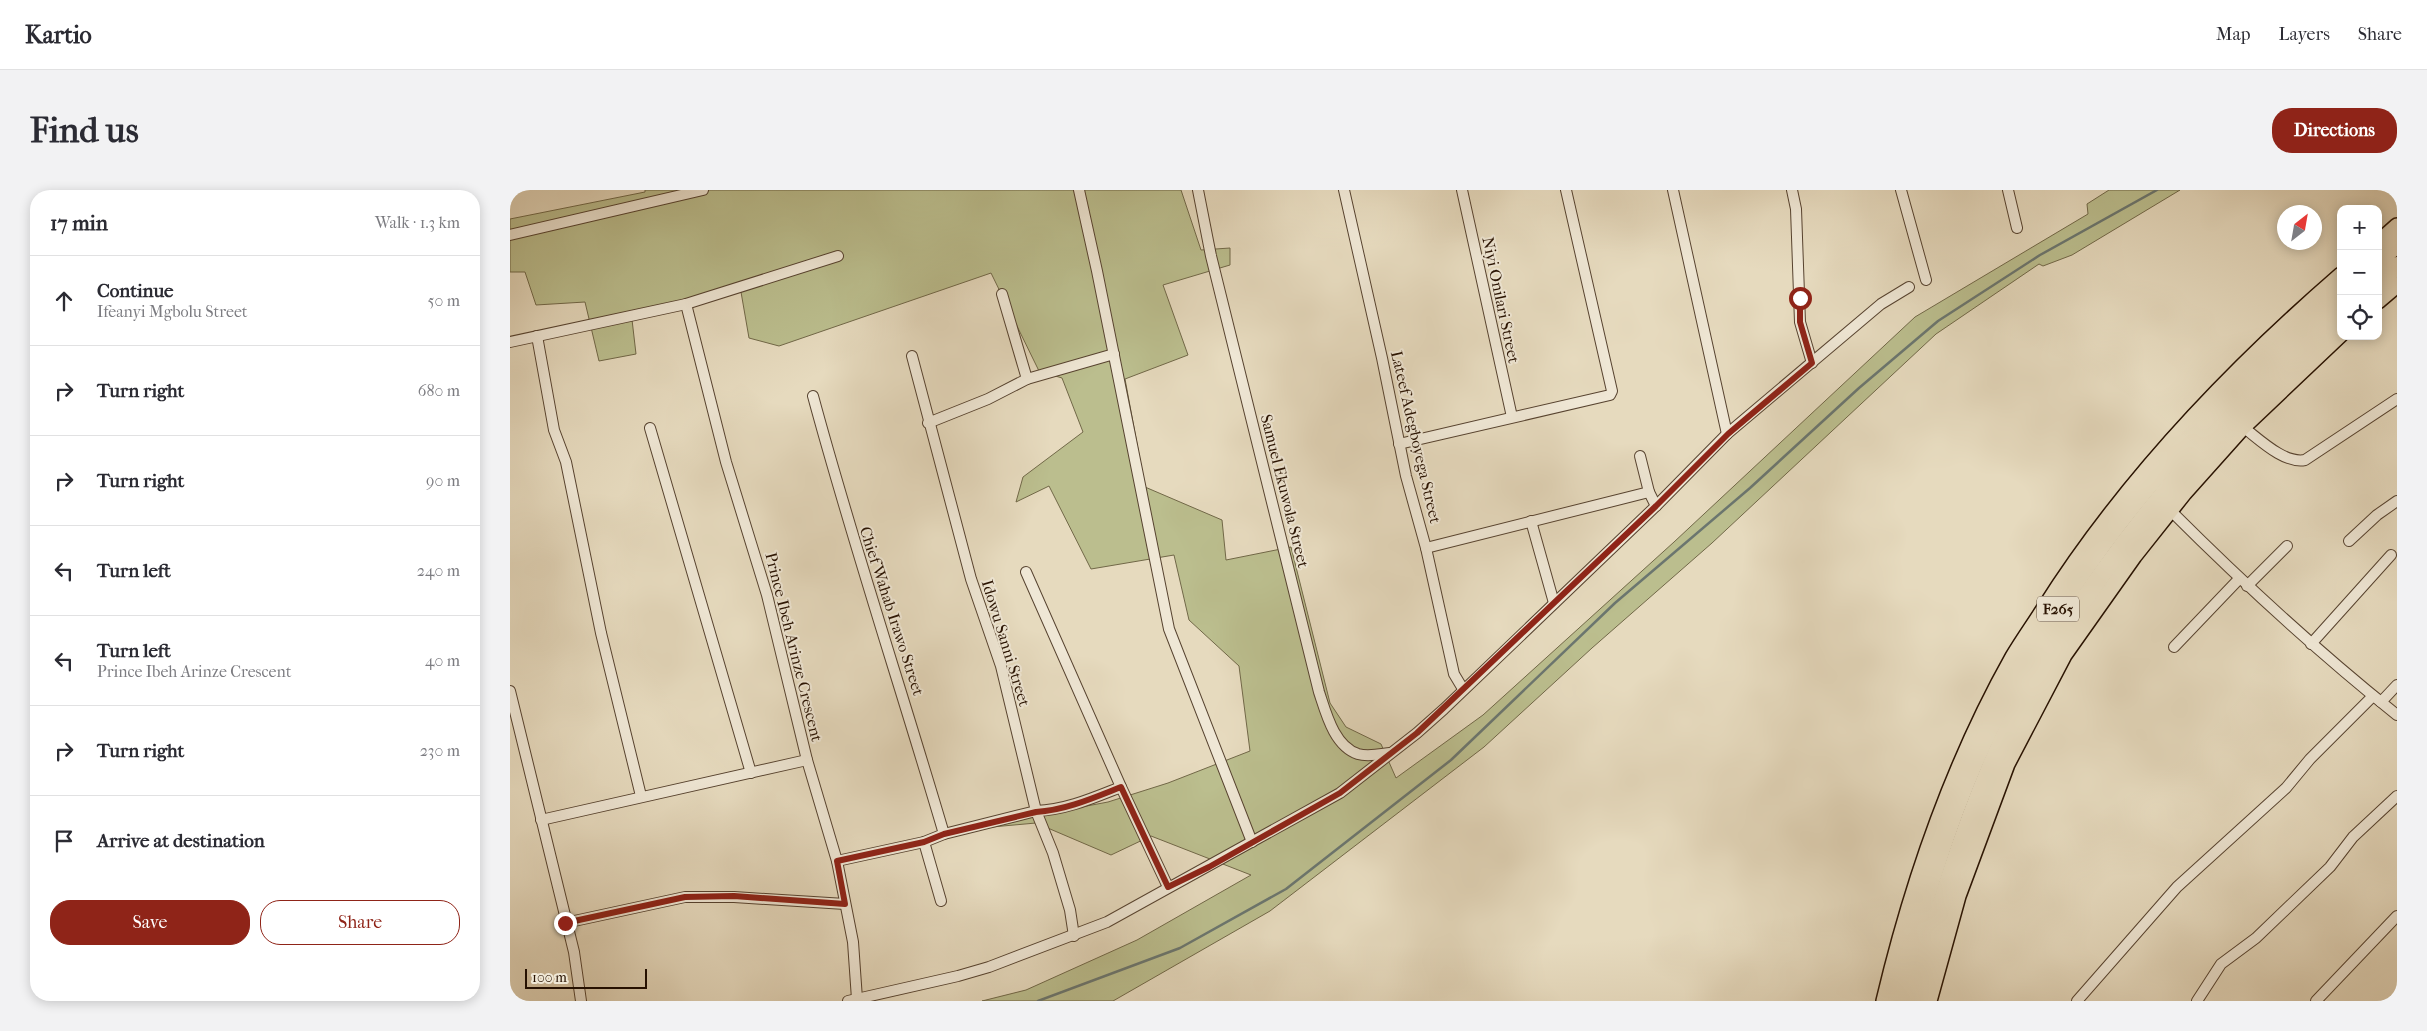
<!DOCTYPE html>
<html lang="en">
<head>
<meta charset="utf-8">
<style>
	:root { --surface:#fff; --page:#f2f2f3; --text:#2b2b33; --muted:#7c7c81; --line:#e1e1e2; --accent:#8f2418 }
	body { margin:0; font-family:"IM FELL French Canon",serif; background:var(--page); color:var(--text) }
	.controls { position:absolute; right:15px; top:15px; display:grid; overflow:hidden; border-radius:10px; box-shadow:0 2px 12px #0003 }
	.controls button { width:45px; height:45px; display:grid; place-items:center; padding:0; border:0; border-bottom:1px solid var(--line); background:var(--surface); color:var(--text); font:25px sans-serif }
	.compass { position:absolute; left:1767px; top:15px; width:45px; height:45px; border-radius:50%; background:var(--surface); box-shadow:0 2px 12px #0003; rotate:31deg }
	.scale { position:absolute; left:15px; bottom:12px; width:122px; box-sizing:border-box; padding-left:5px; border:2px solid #271101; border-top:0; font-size:14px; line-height:18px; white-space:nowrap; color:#271101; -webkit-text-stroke:4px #efe7d5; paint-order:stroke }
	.stop { position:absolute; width:15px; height:15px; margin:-11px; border:4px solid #8f2418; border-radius:50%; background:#fff }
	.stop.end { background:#8f2418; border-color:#fff; box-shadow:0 1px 5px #0008 }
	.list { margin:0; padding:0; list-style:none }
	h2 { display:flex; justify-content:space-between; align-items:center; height:65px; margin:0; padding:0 20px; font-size:21px }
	h2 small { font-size:16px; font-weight:400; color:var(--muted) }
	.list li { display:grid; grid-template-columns:32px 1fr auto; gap:15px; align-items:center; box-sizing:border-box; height:90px; padding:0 20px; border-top:1px solid var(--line) }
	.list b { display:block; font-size:19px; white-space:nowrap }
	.list p { margin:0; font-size:16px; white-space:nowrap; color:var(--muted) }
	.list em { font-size:16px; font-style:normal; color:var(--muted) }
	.actions { display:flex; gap:10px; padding:15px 20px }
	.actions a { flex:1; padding:11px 0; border:1px solid var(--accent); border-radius:20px; text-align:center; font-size:18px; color:var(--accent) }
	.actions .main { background:var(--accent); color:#fff }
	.icon { flex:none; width:28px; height:28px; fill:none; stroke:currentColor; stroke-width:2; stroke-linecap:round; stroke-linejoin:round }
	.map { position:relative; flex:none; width:1887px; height:811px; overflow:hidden; border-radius:20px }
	header { display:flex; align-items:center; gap:30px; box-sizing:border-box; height:70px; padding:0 25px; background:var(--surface); border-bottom:1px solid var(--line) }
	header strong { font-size:24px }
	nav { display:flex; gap:28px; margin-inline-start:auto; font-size:18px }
	.intro { display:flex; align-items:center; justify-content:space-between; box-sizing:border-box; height:120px; padding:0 30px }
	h1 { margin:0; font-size:35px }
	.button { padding:12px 22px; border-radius:20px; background:var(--accent); color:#fff; font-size:18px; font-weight:700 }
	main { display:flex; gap:30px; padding:0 30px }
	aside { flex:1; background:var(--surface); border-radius:20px; box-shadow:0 2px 12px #0003 }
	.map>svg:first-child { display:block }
	.green { fill:#bbbe8e; stroke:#716848 }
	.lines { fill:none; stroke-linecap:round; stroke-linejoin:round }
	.stream { stroke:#6b766f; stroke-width:2.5 }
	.minor-casing { stroke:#574330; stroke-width:12 }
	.primary-casing { stroke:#271101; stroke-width:18 }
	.motorway-casing { stroke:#271101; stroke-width:20 }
	.minor { stroke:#efe7d5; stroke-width:10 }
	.primary { stroke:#e6dabe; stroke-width:15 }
	.motorway { stroke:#e6dabe; stroke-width:18 }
	.route { stroke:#8f2418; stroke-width:6 }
	.labels { text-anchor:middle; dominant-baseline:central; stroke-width:4; stroke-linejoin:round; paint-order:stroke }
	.shield { fill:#efe7d5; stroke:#635141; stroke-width:1 }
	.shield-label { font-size:15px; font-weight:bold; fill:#271101 }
	.street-label { font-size:16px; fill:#271101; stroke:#efe7d5 }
</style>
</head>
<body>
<header>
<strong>Kartio</strong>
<nav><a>Map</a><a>Layers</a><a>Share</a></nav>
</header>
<div class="intro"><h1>Find us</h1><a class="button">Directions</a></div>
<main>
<aside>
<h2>17 min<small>Walk · 1.3 km</small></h2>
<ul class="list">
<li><svg class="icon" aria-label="ahead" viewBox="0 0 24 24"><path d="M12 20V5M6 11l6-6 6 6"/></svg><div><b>Continue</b><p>Ifeanyi Mgbolu Street</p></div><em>50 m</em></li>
<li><svg class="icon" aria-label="right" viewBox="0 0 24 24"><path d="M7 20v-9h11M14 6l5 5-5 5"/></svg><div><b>Turn right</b></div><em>680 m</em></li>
<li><svg class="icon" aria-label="right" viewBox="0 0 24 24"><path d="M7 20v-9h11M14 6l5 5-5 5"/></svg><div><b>Turn right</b></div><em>90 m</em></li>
<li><svg class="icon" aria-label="left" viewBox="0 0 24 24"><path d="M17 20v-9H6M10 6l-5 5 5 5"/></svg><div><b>Turn left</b></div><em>240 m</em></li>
<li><svg class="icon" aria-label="left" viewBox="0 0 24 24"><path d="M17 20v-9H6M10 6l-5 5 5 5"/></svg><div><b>Turn left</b><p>Prince Ibeh Arinze Crescent</p></div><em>40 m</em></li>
<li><svg class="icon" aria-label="right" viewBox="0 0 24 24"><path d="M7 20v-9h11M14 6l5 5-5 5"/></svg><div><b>Turn right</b></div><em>230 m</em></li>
<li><svg class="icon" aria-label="arrive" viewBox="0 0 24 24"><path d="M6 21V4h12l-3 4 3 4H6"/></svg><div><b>Arrive at destination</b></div></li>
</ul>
<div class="actions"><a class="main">Save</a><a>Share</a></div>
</aside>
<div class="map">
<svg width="1887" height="811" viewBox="0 0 1887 811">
	<rect width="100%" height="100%" fill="#e6dabe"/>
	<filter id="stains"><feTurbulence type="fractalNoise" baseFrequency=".004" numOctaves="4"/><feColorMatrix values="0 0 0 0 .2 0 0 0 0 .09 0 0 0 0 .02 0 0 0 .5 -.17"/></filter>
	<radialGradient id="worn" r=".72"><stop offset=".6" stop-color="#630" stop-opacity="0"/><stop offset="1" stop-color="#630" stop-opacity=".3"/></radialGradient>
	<polygon class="green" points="135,0 671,0 691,60 720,58 720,75 653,95 678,165 615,189 635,297 712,330 716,370 781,357 820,513 836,537 871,554 886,588 973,525 1164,352 1405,127 1578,24 1577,14 1599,0 1670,0 1562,65 1533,76 1529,74 1426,144 1202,353 1082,458 974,557 760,721 603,811 472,811 516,800 627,750 741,685 641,646 601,665 526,633 449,640 598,612 658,593 740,561 729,476 679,430 664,365 581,379 539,296 506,312 513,287 573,242 552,188 529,181 481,83 269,156 239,148 231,102 121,121 126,164 89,171 75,112 26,115 15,82 0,82 0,29 135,2"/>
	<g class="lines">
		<polyline class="stream" points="528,811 670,758 776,699 941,570 1105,413 1240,298 1349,198 1428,131 1530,65 1647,0"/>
		<g class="minor-casing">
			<g id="minor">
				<polyline points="569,0 587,81 659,439 742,652"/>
				<path d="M688,0L701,66L809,502C816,523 824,556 848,564C858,567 871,564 880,563"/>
				<polyline points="834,0 872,168 896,286 916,358 944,484 953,499"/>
				<polyline points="952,0 1002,227"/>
				<polyline points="1163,0 1217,244"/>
				<polyline points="1282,0 1286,19 1290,132 1302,173"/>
				<polyline points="1391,0 1416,90"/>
				<polyline points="1498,0 1507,38"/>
				<polyline points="0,45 193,0"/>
				<polyline points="492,104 517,189"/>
				<polyline points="176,114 216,272 257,405 297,570 327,671 343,752 347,809"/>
				<polyline points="27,146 44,240 56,272 91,443 131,606"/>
				<polyline points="0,152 176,114 328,66"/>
				<polyline points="402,166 461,389 491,476 526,621 543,663 560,720 564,746"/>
				<path d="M303,206C343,354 391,498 434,644"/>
				<polyline points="418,233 478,209 517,189 604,164"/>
				<path d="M1733,237C1749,249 1774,274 1795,270L1887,209"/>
				<polyline points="140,238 241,583"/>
				<polyline points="889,254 1100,205 1102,201 1056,0"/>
				<polyline points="1130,266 1139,302"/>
				<path d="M1660,320C1732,392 1807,461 1887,525"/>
				<polyline points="1021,331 1044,413"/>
				<polyline points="1839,351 1867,325 1887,311"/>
				<polyline points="916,358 1139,302 1146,316"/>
				<polyline points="516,382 611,597 658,697"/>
				<polyline points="1737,396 1777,356"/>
				<polyline points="1801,454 1881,365"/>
				<polyline points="1664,457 1729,389"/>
				<polyline points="0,501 64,762 71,811"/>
				<polyline points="1871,512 1887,495"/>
				<polyline points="31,630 297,570"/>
				<polyline points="414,652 431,711"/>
				<path d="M327,671L414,652L434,644L526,621C556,620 583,608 611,597"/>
				<polyline points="55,733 175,707 224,707 335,714"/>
				<polyline points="338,811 448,786 479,777 597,732 830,603 907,543 934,519 1146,316 1217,244 1371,114 1399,97"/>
				<polyline points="1567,811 1667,697 1776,598 1800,569 1863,506"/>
				<polyline points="1687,811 1711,774 1746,748 1820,677 1843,647 1887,606"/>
				<polyline points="1806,811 1887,726"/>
			</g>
		</g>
		<g class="primary-casing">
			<g id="primary">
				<polyline points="1868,53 1887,36"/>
				<polyline points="1868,111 1887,95"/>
				<path d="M1374,811C1402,693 1444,572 1503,467C1513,450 1524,435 1534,419C1614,292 1718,183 1831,85"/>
				<polyline points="1419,811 1448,706 1497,574 1554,465 1624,366 1674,303 1733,237 1831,144"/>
			</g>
		</g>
		<g class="motorway-casing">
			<g id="motorway">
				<polyline points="1868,70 1887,54"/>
				<polyline points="1868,92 1887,76"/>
				<path d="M1387,811C1408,727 1433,642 1468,563C1518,452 1599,334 1683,245C1730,195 1780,149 1831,103"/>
				<path d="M1404,811C1425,730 1450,649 1483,572C1537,447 1636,315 1731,218C1763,186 1797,156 1831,125"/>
			</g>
		</g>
		<use href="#minor" class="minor"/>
		<use href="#primary" class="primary"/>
		<use href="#motorway" class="motorway"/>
	</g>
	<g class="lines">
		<path class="route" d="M55,733L175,707L224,706L335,714L327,671L414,652L434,644L526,622C556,620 583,608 611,597L658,697L699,677L830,603L907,543L1146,316L1218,244L1302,173L1290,132V108"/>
	</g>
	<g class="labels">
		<rect class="shield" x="1527" y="406.5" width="42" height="25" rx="4"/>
		<g class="shield-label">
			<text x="1548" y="419">F265</text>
		</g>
		<g class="street-label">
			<text transform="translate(991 110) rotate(78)">Niyi Onilari Street</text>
			<text transform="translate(906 247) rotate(77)">Lateef Adegboyega Street</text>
			<text transform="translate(775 301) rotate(76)">Samuel Ekuwola Street</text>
			<text transform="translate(382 421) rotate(72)">Chief Wahab Irawo Street</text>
			<text transform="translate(496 453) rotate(73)">Idowu Sanni Street</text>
			<text transform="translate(284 457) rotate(76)">Prince Ibeh Arinze Crescent</text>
		</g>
	</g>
	<rect width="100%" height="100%" filter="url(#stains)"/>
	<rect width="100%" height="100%" fill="url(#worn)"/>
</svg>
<div class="controls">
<button>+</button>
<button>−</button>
<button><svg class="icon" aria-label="locate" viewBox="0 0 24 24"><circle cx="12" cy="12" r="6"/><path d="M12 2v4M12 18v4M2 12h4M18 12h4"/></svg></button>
</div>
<svg class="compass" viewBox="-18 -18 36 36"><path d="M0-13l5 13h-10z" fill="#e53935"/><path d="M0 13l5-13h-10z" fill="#7c7c81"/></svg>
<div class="scale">100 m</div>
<div class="stop" style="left:1290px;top:108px"></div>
<div class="stop end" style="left:55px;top:733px"></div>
</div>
</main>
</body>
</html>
